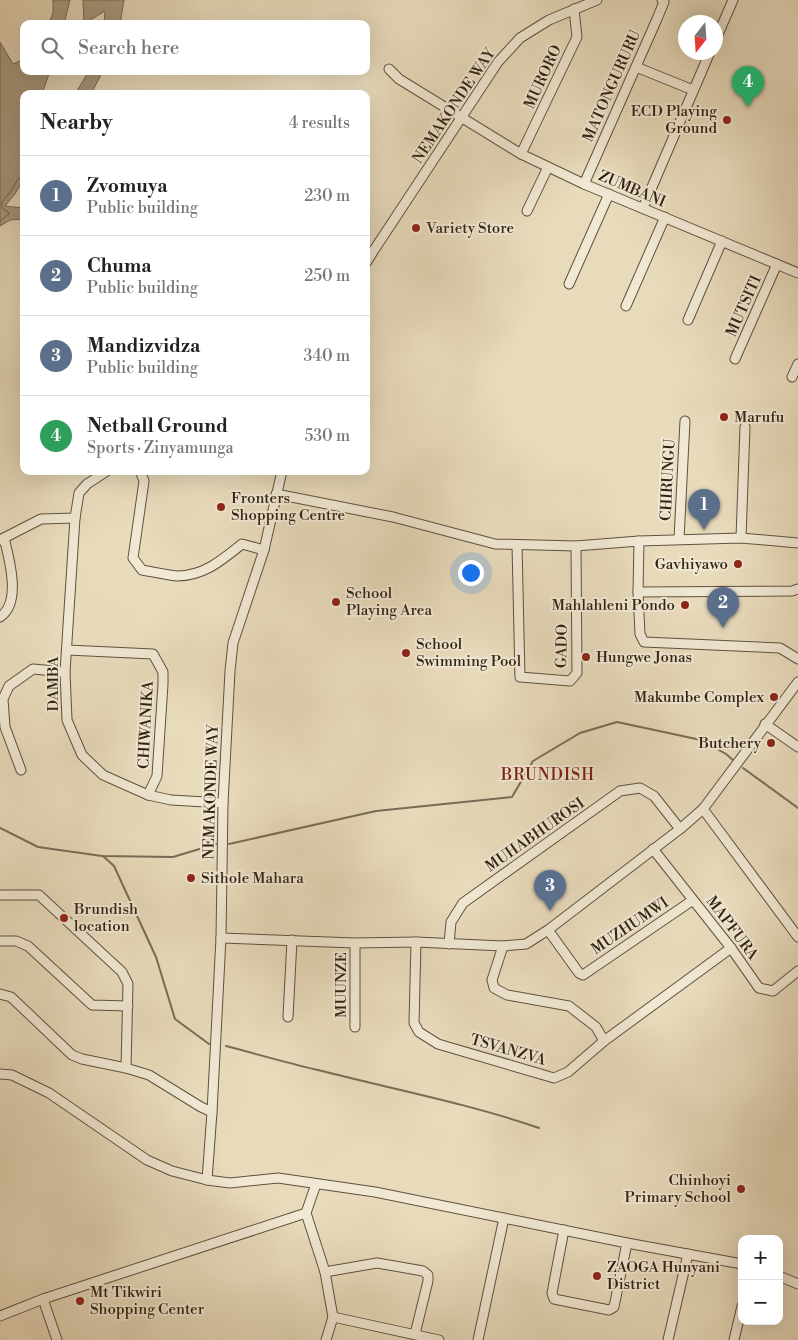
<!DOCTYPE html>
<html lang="en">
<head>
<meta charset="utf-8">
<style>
	:root { --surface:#fff; --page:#f2f2f2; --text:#222; --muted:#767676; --line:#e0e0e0; --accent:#8f2418 }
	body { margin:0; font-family:"Libre Bodoni",serif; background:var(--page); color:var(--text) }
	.controls { position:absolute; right:15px; bottom:15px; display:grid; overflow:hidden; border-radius:10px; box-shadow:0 5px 20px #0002 }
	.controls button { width:45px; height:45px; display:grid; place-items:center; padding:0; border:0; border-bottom:1px solid var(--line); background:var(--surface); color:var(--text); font:25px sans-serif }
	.compass { position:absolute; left:678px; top:15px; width:45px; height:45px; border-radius:50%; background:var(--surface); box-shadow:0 5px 20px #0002; rotate:197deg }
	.you { position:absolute; left:470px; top:572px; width:18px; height:18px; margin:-12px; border:4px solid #fff; border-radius:50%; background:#1a73e8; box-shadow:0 0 0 8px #1a73e833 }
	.badge { display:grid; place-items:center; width:32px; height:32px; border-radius:50%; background:var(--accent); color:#fff; font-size:16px; font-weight:700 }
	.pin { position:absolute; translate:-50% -41px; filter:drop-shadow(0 1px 2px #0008) }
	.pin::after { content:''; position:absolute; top:26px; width:18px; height:15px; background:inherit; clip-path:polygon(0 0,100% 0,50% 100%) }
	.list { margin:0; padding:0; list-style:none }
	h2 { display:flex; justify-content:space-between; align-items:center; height:65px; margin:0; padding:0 20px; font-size:21px }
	h2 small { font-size:16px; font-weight:400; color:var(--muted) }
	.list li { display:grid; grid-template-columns:32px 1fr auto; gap:15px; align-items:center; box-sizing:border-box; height:80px; padding:0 20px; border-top:1px solid var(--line) }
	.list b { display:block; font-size:19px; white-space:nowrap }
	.list p { margin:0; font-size:16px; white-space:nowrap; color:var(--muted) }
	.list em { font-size:16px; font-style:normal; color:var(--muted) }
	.icon { flex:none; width:28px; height:28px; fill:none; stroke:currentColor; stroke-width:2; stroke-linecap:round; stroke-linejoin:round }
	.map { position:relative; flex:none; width:798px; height:1340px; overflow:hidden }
	.search { position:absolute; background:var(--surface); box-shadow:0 5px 20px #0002; left:20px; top:20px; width:350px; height:55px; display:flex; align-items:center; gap:12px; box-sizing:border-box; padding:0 18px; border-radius:10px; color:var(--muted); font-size:19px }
	.panel { position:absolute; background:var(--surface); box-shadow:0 5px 20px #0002; left:20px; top:90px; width:350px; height:385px; border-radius:10px }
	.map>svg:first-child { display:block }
	.water { fill:#aa9c83; stroke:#7a6b57 }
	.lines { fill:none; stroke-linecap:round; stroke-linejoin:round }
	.shore { stroke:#6e5f4c; stroke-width:1 }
	.stream { stroke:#7a6b57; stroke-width:2 }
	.minor-casing { stroke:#60503e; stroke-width:11 }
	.minor { stroke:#f0e8d3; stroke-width:9 }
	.poi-dot { fill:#8f2418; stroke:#f0e8d3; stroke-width:2 }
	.labels { text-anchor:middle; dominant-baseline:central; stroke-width:4; stroke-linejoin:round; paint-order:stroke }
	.street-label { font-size:15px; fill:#322214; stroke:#f0e8d3 }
	.poi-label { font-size:15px; fill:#322214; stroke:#f0e8d3; text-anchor:start }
	.neighbourhood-label { font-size:16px; letter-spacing:1px; fill:#7a1f14; stroke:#f0e8d3 }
</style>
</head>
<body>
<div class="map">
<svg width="798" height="1340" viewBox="0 0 798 1340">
	<rect width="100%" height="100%" fill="#e8dbbc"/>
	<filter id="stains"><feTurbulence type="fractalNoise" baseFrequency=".004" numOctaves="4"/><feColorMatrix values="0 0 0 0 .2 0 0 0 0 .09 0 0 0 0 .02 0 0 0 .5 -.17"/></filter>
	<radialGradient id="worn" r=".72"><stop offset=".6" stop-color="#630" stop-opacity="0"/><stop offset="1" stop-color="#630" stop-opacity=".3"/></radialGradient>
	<g class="water">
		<polygon points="53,0 70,0 64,24 49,24 53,12"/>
		<polygon points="83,0 124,0 120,24 104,24 105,11 84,24"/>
		<polygon points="0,42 13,64 24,59 24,71 50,71 42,94 24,94 24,178 15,194 5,206 24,208 24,219 10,220 0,226"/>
		<polygon points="89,71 103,71 91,94 75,94"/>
	</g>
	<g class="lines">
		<polyline class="shore" points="0,221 9,214 8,212 2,208 2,202 11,191 18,179 24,177"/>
		<g class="stream">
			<polyline points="743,768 798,808"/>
			<polyline points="0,828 38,847 102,856 173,857 216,844"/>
			<polyline points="229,844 376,811 512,797 533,761 580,733 617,722 701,740 726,754 734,761"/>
			<polyline points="103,856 114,866 156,957 175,1019 209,1044"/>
			<path d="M226,1046C257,1054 287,1063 318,1070C392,1089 467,1103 539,1128"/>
		</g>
		<g class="minor-casing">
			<g id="minor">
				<polyline points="716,39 733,0"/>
				<polyline points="636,67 693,90"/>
				<polyline points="389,69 399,79 521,154 584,184 798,273"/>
				<polyline points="521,154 577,37 574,9"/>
				<polyline points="584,184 657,19 664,2 662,0"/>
				<polyline points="643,208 710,52"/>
				<polyline points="527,211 548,167"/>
				<polyline points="366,263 374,250 498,62 520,38 549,20 597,0"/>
				<polyline points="569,284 609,194"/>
				<polyline points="626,306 665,217"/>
				<polyline points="688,320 722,241"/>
				<polyline points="735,359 777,264"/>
				<polyline points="792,377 798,364"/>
				<polyline points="107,471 87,484 79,493 75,518 65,672 67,720 82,755 103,775 148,795 171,800 223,803"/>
				<path d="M140,471L144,481L133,558L142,570C154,572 166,575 177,576C204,576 222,560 242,544L264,550"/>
				<polyline points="276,494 393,517 495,544 576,546 639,541 741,538 798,543"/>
				<polyline points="741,538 745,427"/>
				<polyline points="679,539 685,421"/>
				<polyline points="0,540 41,519 75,518"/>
				<polyline points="639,541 638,592 640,634 644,642 780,648 798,659"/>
				<polyline points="517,545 520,677 570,681 577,673 576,546"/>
				<polyline points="638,592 792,591 798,589"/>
				<path d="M0,617C22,603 9,558 4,538"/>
				<polyline points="67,650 153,654 163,672 163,684 157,776 148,795"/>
				<polyline points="765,724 798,747"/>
				<polyline points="21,770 5,727 3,699 9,686 33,669 65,672"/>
				<polyline points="703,809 798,937"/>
				<polyline points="653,849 731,948 759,988 773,991 798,971"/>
				<polyline points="0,895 39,895 122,972 128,984 126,1068"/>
				<polyline points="548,930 579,973 583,975 693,900"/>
				<polyline points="221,938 355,943 416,942 503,946 526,944 548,930 680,829 703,809 798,682"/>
				<polyline points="0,941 16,941 28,946 92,1005 128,1006"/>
				<polyline points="416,942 414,1023 419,1032 438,1044 554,1078 568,1072 604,1041 731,948"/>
				<polyline points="449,944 451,922 463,903 620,791 640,788 654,796 680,829"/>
				<polyline points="503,946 492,980 494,988 507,995 569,1006 596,1027 604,1041"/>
				<polyline points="0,994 11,997 72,1055 82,1059 126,1068 149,1075 201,1107 212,1112"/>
				<polyline points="288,1017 292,940"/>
				<polyline points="355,1027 355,943"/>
				<polyline points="0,1074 12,1075 49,1093 147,1160 172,1171 207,1180 230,1183 278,1178 375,1192 627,1243 742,1264"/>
				<polyline points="207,1180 212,1112 221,938 223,803 230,671 233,643 264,550 282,471"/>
				<polyline points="306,1213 325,1272 331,1306 333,1317 326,1340"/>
				<polyline points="564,1230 552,1293 554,1299 609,1310 614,1307 627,1243"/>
				<polyline points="325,1272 377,1263 423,1271 428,1275 428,1281 415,1334"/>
				<polyline points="779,1276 798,1284"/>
				<polyline points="0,1316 43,1299"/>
				<polyline points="333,1317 439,1340"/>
				<polyline points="57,1340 43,1299 306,1213 316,1184"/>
				<polyline points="478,1340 504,1218"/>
				<polyline points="668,1340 688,1254"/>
				<polyline points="734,1340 742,1306"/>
			</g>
		</g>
		<use href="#minor" class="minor"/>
	</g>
	<g class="poi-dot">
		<circle cx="727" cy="120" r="5"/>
		<circle cx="416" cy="228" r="5"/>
		<circle cx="724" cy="417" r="5"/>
		<circle cx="221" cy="507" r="5"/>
		<circle cx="738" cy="564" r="5"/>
		<circle cx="336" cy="602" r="5"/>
		<circle cx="685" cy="605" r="5"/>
		<circle cx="406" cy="653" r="5"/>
		<circle cx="586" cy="657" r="5"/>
		<circle cx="774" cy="697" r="5"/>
		<circle cx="771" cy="743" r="5"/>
		<circle cx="191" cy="878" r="5"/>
		<circle cx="64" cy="918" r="5"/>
		<circle cx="741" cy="1189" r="5"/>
		<circle cx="597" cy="1276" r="5"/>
		<circle cx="80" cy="1301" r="5"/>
	</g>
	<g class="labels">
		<g class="street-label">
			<text transform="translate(543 77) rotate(-65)">MURORO</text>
			<text transform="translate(612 86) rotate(-66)">MATONGURURU</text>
			<text transform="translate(454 106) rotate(-56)">NEMAKONDE WAY</text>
			<text transform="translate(632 189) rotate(23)">ZUMBANI</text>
			<text transform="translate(744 306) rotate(-66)">MUTSITI</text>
			<text transform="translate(668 480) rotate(-87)">CHIRUNGU</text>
			<text transform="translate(562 646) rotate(-89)">GADO</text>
			<text transform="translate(53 684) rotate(-90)">DAMBA</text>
			<text transform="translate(146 725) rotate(-87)">CHIWANIKA</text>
			<text transform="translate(211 792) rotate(-88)">NEMAKONDE WAY</text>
			<text transform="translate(535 835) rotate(-35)">MUHABHUROSI</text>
			<text transform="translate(630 926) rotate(-34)">MUZHUMWI</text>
			<text transform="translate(732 928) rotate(53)">MAPFURA</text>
			<text transform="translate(341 985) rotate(-90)">MUUNZE</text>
			<text transform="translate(508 1050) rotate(16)">TSVANZVA</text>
		</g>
		<g class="poi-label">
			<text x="717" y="111" text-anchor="end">ECD Playing<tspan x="717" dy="17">Ground</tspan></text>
			<text x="426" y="228">Variety Store</text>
			<text x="734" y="417">Marufu</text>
			<text x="231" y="498">Fronters<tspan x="231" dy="17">Shopping Centre</tspan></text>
			<text x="728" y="564" text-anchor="end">Gavhiyawo</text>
			<text x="346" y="593">School<tspan x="346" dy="17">Playing Area</tspan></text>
			<text x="675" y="605" text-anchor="end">Mahlahleni Pondo</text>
			<text x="416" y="644">School<tspan x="416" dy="17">Swimming Pool</tspan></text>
			<text x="596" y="657">Hungwe Jonas</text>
			<text x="764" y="697" text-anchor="end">Makumbe Complex</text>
			<text x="761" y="743" text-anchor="end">Butchery</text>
			<text x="201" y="878">Sithole Mahara</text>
			<text x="74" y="909">Brundish<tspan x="74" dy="17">location</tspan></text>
			<text x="731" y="1180" text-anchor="end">Chinhoyi<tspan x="731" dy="17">Primary School</tspan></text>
			<text x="607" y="1267">ZAOGA Hunyani<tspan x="607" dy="17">District</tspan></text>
			<text x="90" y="1292">Mt Tikwiri<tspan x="90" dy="17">Shopping Center</tspan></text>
		</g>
		<g class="neighbourhood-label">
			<text x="548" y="775">BRUNDISH</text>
		</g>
	</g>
	<rect width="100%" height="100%" filter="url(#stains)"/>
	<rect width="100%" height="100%" fill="url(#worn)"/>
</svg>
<div class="controls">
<button>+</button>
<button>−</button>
</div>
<svg class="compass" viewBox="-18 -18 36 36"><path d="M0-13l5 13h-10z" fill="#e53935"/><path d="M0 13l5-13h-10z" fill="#767676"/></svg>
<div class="you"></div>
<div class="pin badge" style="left:704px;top:530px;background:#5c6f8a">1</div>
<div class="pin badge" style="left:723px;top:628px;background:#5c6f8a">2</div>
<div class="pin badge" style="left:550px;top:911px;background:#5c6f8a">3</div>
<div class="pin badge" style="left:748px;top:107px;background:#2e9e5b">4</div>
<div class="search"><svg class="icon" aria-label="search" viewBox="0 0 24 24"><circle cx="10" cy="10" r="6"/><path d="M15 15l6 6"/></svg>Search here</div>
<section class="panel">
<h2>Nearby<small>4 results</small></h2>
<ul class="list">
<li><span class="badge" style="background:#5c6f8a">1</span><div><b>Zvomuya</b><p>Public building</p></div><em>230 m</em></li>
<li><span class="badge" style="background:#5c6f8a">2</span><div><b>Chuma</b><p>Public building</p></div><em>250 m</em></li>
<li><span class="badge" style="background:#5c6f8a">3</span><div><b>Mandizvidza</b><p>Public building</p></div><em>340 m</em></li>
<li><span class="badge" style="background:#2e9e5b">4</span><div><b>Netball Ground</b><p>Sports · Zinyamunga</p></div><em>530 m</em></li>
</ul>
</section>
</div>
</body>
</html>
